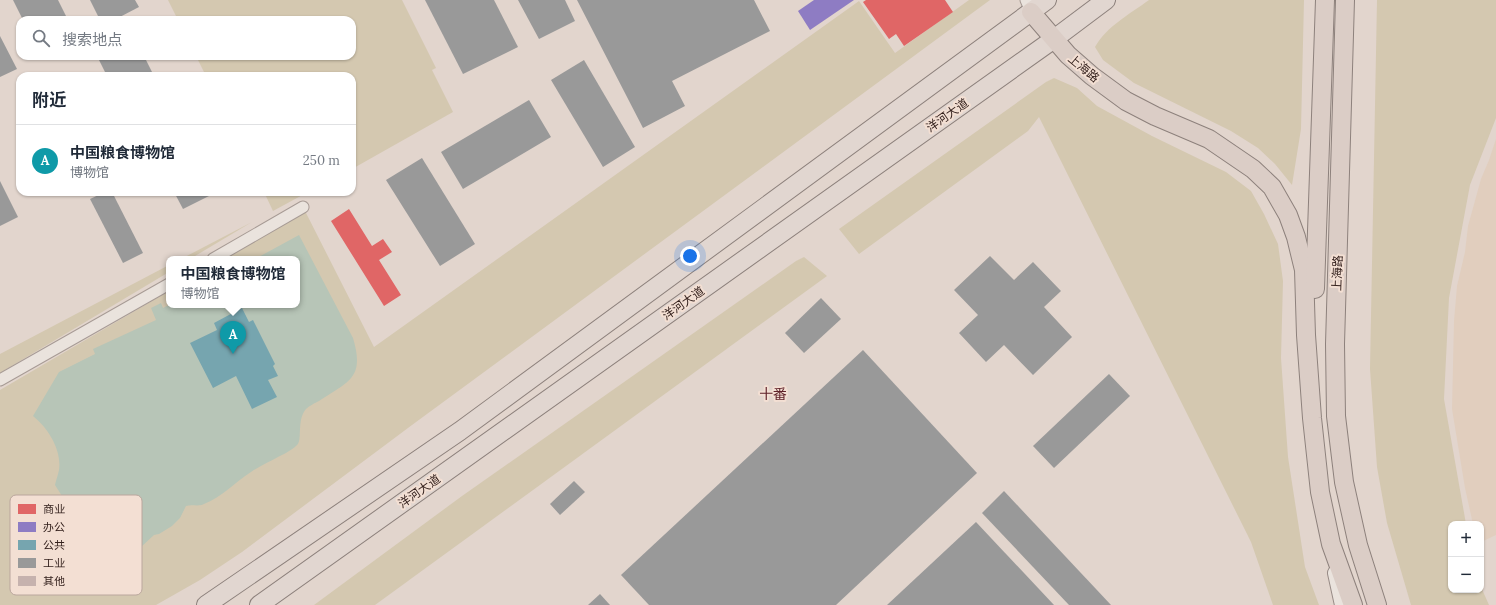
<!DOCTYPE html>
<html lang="zh">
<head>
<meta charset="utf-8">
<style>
	:root { --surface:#fff; --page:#f6f6f7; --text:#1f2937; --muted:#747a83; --line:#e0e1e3; --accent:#1a73e8 }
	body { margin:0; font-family:Lora,"Noto Sans SC",serif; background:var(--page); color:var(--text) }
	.controls { position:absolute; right:12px; bottom:12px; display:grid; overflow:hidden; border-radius:8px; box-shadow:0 1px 3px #0004 }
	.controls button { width:36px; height:36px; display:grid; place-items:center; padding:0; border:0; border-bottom:1px solid var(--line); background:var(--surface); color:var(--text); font:20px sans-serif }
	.you { position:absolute; left:690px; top:256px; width:14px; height:14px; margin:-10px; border:3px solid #fff; border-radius:50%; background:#1a73e8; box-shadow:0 0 0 6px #1a73e833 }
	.badge { display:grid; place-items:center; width:26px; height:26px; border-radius:50%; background:var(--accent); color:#fff; font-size:13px; font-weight:700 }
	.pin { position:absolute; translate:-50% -33px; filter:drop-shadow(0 1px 2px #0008) }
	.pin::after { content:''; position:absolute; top:21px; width:14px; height:12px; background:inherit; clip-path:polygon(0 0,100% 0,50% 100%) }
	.popup { position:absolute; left:166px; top:256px; width:134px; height:52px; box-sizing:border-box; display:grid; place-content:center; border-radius:8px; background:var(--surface); filter:drop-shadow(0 1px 3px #0005); font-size:13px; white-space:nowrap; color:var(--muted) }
	.popup b { font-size:15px; color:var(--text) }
	.popup::after { content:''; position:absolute; left:50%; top:100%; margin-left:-8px; border:8px solid transparent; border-top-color:var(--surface) }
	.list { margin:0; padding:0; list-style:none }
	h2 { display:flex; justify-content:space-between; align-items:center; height:52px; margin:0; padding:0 16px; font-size:17px }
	h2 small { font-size:13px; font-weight:400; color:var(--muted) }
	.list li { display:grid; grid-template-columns:26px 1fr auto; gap:12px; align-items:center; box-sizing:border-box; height:72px; padding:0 16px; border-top:1px solid var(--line) }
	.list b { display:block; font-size:15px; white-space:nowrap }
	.list p { margin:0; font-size:13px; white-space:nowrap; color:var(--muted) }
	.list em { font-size:13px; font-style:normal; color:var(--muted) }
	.icon { flex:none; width:22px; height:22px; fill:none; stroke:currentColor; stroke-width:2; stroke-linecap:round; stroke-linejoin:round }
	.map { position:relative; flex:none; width:1496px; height:605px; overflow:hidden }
	.search { position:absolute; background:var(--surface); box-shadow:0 1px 3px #0004; left:16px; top:16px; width:340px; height:44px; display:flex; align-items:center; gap:10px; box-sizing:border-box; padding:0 14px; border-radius:12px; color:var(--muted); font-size:15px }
	.panel { position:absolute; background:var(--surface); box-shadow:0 1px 3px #0004; left:16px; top:72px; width:340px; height:124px; border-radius:12px }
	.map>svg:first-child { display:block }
	.farmland { fill:#e1cebe }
	.green { fill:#d4c8b0 }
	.water { fill:#b7c5b7 }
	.shops { fill:#e06666 }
	.offices { fill:#8e7cc3 }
	.public { fill:#76a5af }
	.industry { fill:#999 }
	.building { fill:#c6b2ae }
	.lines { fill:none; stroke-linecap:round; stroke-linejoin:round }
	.minor-casing { stroke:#a79b95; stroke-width:13 }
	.secondary-casing { stroke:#978b86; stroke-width:18 }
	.primary-casing { stroke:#8d817c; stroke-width:20 }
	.trunk-casing { stroke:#8d817c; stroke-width:20 }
	.minor { stroke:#eae3dd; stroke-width:11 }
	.secondary { stroke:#eae3dd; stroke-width:16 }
	.primary { stroke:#e1d6d0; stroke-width:18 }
	.trunk { stroke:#dbcdc6; stroke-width:18 }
	.labels { text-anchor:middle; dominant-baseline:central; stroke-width:4; stroke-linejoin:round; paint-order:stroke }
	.street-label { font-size:12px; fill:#35221e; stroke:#f3dfd3 }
	.quarter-label { font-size:14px; fill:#5f2129; stroke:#f3dfd3 }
	.key { fill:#f3dfd3; stroke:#baa69d; stroke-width:1 }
	.key-label { font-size:11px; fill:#35221e }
</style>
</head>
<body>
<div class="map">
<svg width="1496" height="605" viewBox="0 0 1496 605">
	<rect width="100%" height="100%" fill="#e2d5cd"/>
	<polygon class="farmland" points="1496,139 1496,535 1481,542 1481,524 1473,524 1465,488 1452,409 1454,321 1457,286 1465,252 1468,226 1481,179 1489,160"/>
	<g class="green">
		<polygon points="168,0 402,0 436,68 432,70 453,112 352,169 352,76 206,76 196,56 352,56 352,20 178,20"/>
		<polygon points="969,0 990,0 412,425 242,552 200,580 156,605 0,605 0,390 169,291 169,305 297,305 297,259 224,259 305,211 374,347 859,1 895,53"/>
		<path d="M1149,0H1304L1301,129L1292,185L1275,164L1258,148L1231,131L1134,83L1103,60L1095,47C1107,26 1130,14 1149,0Z"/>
		<polygon points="1377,0 1496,0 1496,118 1470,185 1449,298 1444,399 1466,524 1451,524 1451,590 1481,590 1481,587 1489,605 1411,605 1387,523 1377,467 1370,369"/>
		<polygon points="1054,78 1077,88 1097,106 1152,136 1226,172 1251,191 1264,214 1278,244 1283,281 1281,358 1288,457 1305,567 1319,605 1273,605 1251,542 1039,117 1028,131 859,254 839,229 1046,82"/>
		<polygon points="264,192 308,192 273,211"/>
		<polygon points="252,222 190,259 181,259"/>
		<polygon points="804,257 827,276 375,605 314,605 462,496 796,261"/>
		<polygon points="169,265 169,272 0,373 0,354"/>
	</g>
	<path class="water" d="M299,235L353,338C365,378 349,381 319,401C315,403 309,406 306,409C297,419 302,438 298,444C294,449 284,454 278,457C269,462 260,466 251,472C235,482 222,497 204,504C198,507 192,504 186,506L180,518L172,526L159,534L154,535L141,547L130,554L115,559L99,561V563H92V561L83,562L76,518L55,485C56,480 58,475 59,470C62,450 48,428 33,416L59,372L95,354L93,349L156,320L151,308L161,303L163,308L169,305H297V259H255Z"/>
	<g class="shops">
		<polygon points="866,0 945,0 953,12 904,46 896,34 889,39 863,2"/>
		<polygon points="349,209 372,246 383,239 392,252 379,260 401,295 384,306 331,221"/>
	</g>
	<polygon class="offices" points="814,0 854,0 810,30 798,11"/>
	<polygon class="public" points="242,308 249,322 253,320 275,364 273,366 278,376 268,380 277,397 252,409 236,376 213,388 190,343 217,330 214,323"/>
	<g class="industry">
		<polygon points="13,0 58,0 68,20 23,20"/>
		<polygon points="90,0 135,0 139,7 114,20 100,20"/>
		<polygon points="425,0 494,0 518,47 463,74"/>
		<polygon points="518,0 565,0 575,21 539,39"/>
		<polygon points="577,0 754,0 770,31 672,81 685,106 643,128"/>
		<polygon points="0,36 17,69 0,77"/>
		<polygon points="102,56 144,56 154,76 107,76 98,58"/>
		<polygon points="584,60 635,147 603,167 551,80"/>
		<polygon points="529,100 551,137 463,189 441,152"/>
		<polygon points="422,158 475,244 440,266 386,180"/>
		<polygon points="0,181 18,217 0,226"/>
		<polygon points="105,192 112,192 143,253 123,263 90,199"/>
		<polygon points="174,192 212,192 213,194 183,209"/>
		<polygon points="990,256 1014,280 1033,262 1061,291 1044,307 1072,337 1033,375 1004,345 986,362 959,333 978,315 954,290"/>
		<polygon points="821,298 841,319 804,353 785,333"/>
		<polygon points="863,350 977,473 836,605 649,605 621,575"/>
		<polygon points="1109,374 1130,396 1054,468 1033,446"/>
		<polygon points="574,481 585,492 560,515 550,504"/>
		<polygon points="1004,491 1111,605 1069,605 982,513"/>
		<polygon points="976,522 1054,605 887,605"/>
		<polygon points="600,594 610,605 588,605"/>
	</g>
	<polygon class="building" points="83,566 93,582 85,587 75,571"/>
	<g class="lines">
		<g class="minor-casing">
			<g id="minor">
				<polyline points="1026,0 1031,12"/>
				<polyline points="213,259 303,207"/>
				<polyline points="0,380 169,284"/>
			</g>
		</g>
		<g class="secondary-casing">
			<polyline id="secondary" points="1336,573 1343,605"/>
		</g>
		<g class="primary-casing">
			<g id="primary">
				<polyline points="206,605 460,431 1047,0"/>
				<polyline points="259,605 1054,39 1106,0"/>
			</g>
		</g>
		<g class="trunk-casing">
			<g id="trunk">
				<polyline points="1345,0 1335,344 1336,416 1344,482 1358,545 1377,605"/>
				<polyline points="1031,12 1068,55 1092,76 1126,101 1155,116 1209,139 1253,169 1272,187 1288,215 1296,237 1304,270 1306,335 1312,418 1320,492 1331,544 1353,605"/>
				<polyline points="1315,289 1325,0"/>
			</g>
		</g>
		<use href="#minor" class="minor"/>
		<use href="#secondary" class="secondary"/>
		<use href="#primary" class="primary"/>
		<use href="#trunk" class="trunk"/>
	</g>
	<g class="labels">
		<g class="street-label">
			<text transform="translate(1084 68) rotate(40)">上海路</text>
			<text transform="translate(947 115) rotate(-35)">洋河大道</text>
			<text transform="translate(1337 273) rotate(-88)">上海路</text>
			<text transform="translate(683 303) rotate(-35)">洋河大道</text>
			<text transform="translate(419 491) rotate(-35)">洋河大道</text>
		</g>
		<g class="quarter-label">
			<text x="773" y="394">十番</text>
		</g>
	</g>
	<rect x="10" y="495" width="132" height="100" rx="6" class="key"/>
	<rect x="18" y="504" width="18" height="10" fill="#e06666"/>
	<rect x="18" y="522" width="18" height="10" fill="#8e7cc3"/>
	<rect x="18" y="540" width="18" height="10" fill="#76a5af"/>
	<rect x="18" y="558" width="18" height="10" fill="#999"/>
	<rect x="18" y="576" width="18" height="10" fill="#c6b2ae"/>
	<g class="key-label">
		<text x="43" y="513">商业</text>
		<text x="43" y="531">办公</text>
		<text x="43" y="549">公共</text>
		<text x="43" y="567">工业</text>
		<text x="43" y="585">其他</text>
	</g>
</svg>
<div class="controls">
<button>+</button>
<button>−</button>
</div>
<div class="you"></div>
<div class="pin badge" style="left:233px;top:354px;background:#0f9aa8">A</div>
<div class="popup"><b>中国粮食博物馆</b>博物馆</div>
<div class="search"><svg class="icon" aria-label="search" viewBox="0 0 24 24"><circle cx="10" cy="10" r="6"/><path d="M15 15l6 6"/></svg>搜索地点</div>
<section class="panel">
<h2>附近<small></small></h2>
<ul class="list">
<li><span class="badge" style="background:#0f9aa8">A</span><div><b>中国粮食博物馆</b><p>博物馆</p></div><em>250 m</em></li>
</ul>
</section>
</div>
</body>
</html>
